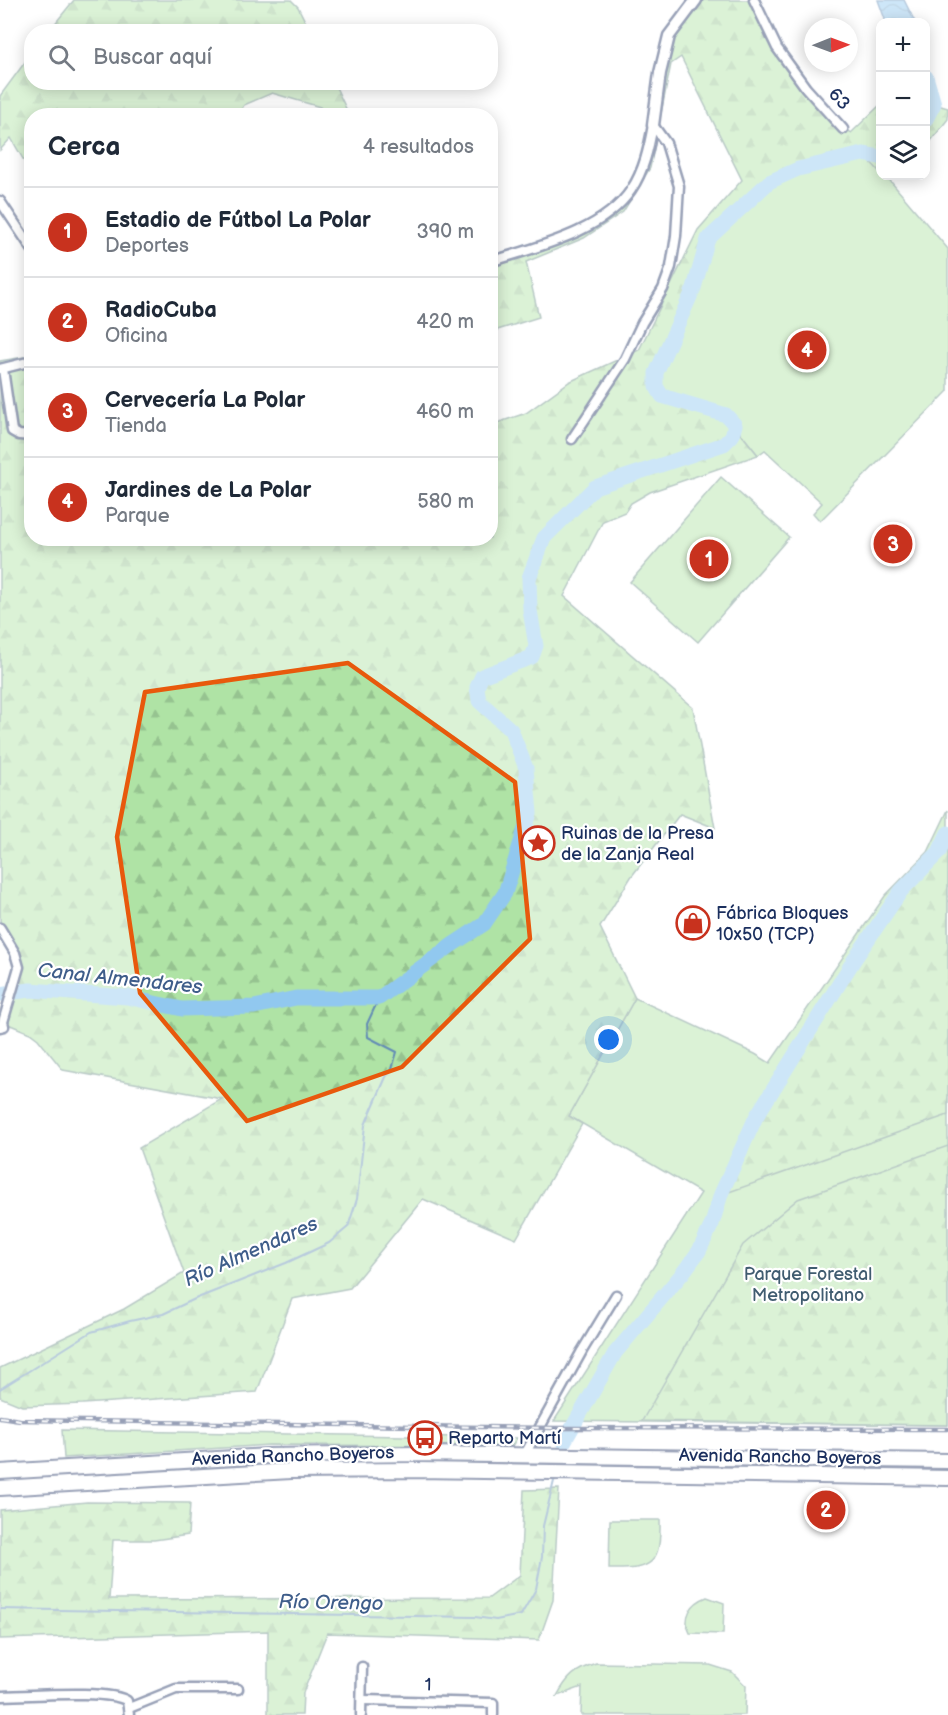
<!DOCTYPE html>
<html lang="es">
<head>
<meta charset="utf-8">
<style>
	:root { --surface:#fff; --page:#f6f6f7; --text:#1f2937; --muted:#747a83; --line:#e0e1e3; --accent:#c8321e }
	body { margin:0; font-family:"Balsamiq Sans",sans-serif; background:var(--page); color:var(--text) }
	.controls { position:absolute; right:18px; top:18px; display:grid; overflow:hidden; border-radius:12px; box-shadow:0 3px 15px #0003 }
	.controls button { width:54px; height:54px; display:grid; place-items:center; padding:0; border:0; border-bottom:2px solid var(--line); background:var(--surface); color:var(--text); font:30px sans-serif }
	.compass { position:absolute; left:804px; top:18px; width:54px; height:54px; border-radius:50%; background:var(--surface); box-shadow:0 3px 15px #0003; rotate:89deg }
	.you { position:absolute; left:609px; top:1040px; width:21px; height:21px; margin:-15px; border:4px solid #fff; border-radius:50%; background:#1a73e8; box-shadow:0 0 0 9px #1a73e833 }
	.badge { display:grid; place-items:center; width:39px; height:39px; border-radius:50%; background:var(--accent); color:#fff; font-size:20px; font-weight:700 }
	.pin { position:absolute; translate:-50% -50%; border:3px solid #fff; box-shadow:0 2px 6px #0006 }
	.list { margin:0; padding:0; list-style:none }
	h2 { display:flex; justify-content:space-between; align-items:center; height:78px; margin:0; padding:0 24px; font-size:26px }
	h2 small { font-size:20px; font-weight:400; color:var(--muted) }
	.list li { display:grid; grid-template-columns:39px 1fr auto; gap:18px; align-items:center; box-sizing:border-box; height:90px; padding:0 24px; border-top:2px solid var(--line) }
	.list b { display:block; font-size:22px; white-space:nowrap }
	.list p { margin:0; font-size:20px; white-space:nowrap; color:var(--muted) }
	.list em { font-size:20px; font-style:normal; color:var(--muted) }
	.icon { flex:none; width:33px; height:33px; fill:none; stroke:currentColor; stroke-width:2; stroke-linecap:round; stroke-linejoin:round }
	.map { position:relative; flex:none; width:948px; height:1715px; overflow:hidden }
	.search { position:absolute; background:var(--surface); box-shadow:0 3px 15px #0003; left:24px; top:24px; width:474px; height:66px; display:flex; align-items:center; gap:15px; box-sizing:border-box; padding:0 21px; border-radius:24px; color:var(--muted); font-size:22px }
	.panel { position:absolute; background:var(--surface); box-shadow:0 3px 15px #0003; left:24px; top:108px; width:474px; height:438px; border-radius:24px }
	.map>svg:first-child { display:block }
	.green { fill:#afe3a5; stroke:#658982; stroke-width:1.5 }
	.forest { fill:url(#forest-firs); stroke:#658982; stroke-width:1.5 }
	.water { fill:url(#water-waves); stroke:#628bb5; stroke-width:1.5 }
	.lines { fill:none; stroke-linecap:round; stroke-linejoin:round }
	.stream { stroke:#628bb5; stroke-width:2 }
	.river { stroke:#91c8ef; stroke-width:15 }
	.minor-casing { stroke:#1b2f5e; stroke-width:13 }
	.tertiary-casing { stroke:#1b2f5e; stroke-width:15 }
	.trunk-casing { stroke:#1b2f5e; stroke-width:18 }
	.minor { stroke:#fff; stroke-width:8 }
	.tertiary { stroke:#fff; stroke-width:10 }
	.trunk { stroke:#fff; stroke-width:14 }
	.rail-casing { stroke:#1b2f5e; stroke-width:4.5 }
	.rail { stroke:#fff; stroke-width:2; stroke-dasharray:7; stroke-linecap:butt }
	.marked { fill:none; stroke:#e8590c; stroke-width:4.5; stroke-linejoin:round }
	.labels { text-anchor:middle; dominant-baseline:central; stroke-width:4.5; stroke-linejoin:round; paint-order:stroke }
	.street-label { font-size:18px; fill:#1b2f5e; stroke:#fff }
	.poi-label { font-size:18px; fill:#1b2f5e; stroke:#fff; text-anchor:start }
	.park-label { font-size:18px; fill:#405c70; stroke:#fff }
	.water-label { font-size:20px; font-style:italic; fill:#3e5d8a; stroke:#fff }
</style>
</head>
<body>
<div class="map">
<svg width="948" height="1715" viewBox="0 0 948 1715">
	<defs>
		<pattern id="forest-firs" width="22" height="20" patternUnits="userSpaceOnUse" patternTransform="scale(1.5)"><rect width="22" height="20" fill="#afe3a5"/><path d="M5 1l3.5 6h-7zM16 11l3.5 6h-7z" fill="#96c390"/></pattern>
		<pattern id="water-waves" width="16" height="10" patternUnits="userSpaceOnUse" patternTransform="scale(1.5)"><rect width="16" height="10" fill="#91c8ef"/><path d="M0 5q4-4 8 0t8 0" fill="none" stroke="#7caccf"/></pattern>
	</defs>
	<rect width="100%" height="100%" fill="#fff"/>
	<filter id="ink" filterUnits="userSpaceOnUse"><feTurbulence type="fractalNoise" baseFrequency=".0167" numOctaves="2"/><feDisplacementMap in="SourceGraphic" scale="12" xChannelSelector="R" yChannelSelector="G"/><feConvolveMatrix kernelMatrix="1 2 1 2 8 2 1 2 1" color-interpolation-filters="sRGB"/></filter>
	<g filter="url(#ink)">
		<g class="green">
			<polygon points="863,154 880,170 880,176 886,176 948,249 948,391 820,521 813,513 822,503 765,450 758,455 726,415 662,396 656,386 656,373 694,288 708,239 769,182 798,169"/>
			<polygon points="721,477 789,537 698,642 630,582"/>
			<polygon points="948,810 948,1425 554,1421 701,1193 569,1116 635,998 755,1054 770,1063 885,896 928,852"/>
			<polygon points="62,1430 517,1438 512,1446 269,1445 64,1458"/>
			<path d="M610,1520H660C661,1564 653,1570 609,1569Z"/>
			<path d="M707,1597L724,1603L723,1634L690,1633C682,1617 691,1603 707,1597Z"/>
			<path d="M596,1663L710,1665L732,1672L746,1686L745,1715H581L582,1687L557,1696C568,1676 575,1670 596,1663Z"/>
		</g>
		<g class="forest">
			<polygon points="74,0 291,0 298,7 310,31 49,31"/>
			<polygon points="696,0 754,0 777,48 851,133 880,105 880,172 863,154 798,169 769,182 708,239 694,288 656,373 656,386 662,396 726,415 758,455 650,492 631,503 625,512 603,521 564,596 693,708 715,828 680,814 631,877 600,927 635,998 569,1116 582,1124 516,1239 423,1199 350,1288 292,1299 257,1392 83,1404 22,1406 0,1397 0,1368 124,1309 184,1273 139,1148 222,1099 63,1070 38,1039 30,1033 3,1022 19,967 0,928 0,361 31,356 32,538 490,538 491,425 526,413 569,382 639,350 698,230 742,180 681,57 671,64 650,168 623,212 584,238 526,262 539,317 491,332 491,262 570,236 606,216 631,190 647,157 669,36"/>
			<polygon points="31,54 32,82 334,83 349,115 324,115 320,107 272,93 244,105 238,115 32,116 31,173 11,138 0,150 0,96"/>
			<polygon points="926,94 934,104 948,108 948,119 926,147"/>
			<polygon points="948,840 948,1115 729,1192 760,1120 856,967 903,897 941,854"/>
			<polygon points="948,1146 948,1425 642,1421 743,1245 798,1199"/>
			<polygon points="559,1489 553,1600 539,1640 327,1633 303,1693 302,1715 268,1715 268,1631 0,1639 0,1510 87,1502 190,1503 188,1535 154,1540 113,1540 109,1599 489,1598 520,1575 524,1490"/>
		</g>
		<polygon class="water" points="878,0 904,0 915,22 886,22"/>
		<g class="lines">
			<g class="stream">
				<polyline points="0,1389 91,1332 130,1321 163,1314 195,1299 286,1263 329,1243 348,1227 357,1199 365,1125 386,1077 392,1069 397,1052 368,1037 367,1024 379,998"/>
				<polyline points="0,1609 475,1617 496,1620 521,1615 536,1589 542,1557 543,1526 554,1481"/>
			</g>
			<g class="river">
				<polyline points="926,77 934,104 926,119"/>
				<polyline points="0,994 30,990 127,997 182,1009 254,1007 296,998 379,998 452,945 484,924 505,893 530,813 526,768 511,730 479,701 477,687 482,676 532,657 536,646 530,610 529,578 544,538 595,487 724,444 732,436 735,425 726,415 662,396 656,386 656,373 694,288 708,239 769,182 798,169 863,154 880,157"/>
				<polyline points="564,1442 615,1353 682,1274 699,1251 712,1224 721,1194 756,1117 854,960 901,891 939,852 948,833"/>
			</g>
			<g class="minor-casing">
				<g id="minor">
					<polyline points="754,0 777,48 806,88 843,129"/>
					<polyline points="0,201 32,249"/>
					<path d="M490,262C536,247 603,232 631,190C644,171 649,147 653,125"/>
					<polyline points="0,369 32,361"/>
					<polyline points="3,369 12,431 19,435 32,436"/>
					<polyline points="572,439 625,359 642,323 663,289 671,267 676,236 679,186 666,143 653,125"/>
					<polyline points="0,928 15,953 19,967 3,1022 4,1026 0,1027"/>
					<polyline points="524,1456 582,1351 616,1295"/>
					<path d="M0,1696C24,1696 111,1689 127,1701L129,1715"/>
					<polyline points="362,1700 493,1703 493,1715"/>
					<polyline points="129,1708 176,1689 238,1689"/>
					<polyline points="361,1715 362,1667"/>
				</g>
			</g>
			<g class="tertiary-casing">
				<polyline id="tertiary" points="653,125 660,73 669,36 696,0"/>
			</g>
			<g class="trunk-casing">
				<g id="trunk">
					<polyline points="0,1472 268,1456 417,1454 948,1461"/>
					<polyline points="0,1488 291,1471 417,1470 948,1478"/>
				</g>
			</g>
			<use href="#minor" class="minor"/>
			<use href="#tertiary" class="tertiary"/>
			<use href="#trunk" class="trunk"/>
			<g class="rail-casing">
				<polyline id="rail" points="0,1417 20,1420 555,1428 948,1429"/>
			</g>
			<use href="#rail" class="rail"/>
		</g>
	</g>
	<path d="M0 0H948V1715H0ZM348,663L515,782L530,939L402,1067L247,1121L140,993L117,837L145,692Z" fill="#fff" fill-opacity=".55" fill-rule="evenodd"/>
	<path class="marked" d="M348,663L515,782L530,939L402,1067L247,1121L140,993L117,837L145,692Z"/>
	<defs>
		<g id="sight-ring" transform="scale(1.725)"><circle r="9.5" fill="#fff" stroke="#c8321e" stroke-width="1.5"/><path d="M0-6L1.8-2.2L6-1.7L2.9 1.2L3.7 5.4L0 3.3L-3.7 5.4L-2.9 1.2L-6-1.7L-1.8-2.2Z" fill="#c8321e"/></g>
		<g id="shop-ring" transform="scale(1.725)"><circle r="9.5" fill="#fff" stroke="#c8321e" stroke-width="1.5"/><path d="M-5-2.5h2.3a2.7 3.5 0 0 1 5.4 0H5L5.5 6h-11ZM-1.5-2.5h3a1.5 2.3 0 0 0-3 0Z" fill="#c8321e"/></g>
		<g id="bus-ring" transform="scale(1.725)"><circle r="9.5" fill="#fff" stroke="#c8321e" stroke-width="1.5"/><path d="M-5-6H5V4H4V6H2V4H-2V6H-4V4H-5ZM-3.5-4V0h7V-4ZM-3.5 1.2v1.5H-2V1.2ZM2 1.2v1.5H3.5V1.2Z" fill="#c8321e"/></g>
	</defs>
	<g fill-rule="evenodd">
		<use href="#sight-ring" x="538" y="843"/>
		<use href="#shop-ring" x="693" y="923"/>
		<use href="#bus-ring" x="425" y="1438"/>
	</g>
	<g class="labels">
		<g class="street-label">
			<text transform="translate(839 99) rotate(48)">63</text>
			<text transform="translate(293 1456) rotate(-2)">Avenida Rancho Boyeros</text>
			<text transform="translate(780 1457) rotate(1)">Avenida Rancho Boyeros</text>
			<text transform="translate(428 1685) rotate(1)">1</text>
		</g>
		<g class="poi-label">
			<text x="561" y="833">Ruinas de la Presa<tspan x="561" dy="21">de la Zanja Real</tspan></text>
			<text x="716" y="913">Fábrica Bloques<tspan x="716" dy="21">10x50 (TCP)</tspan></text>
			<text x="448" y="1438">Reparto Martí</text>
		</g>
		<g class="park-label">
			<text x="808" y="1274">Parque Forestal<tspan x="808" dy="21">Metropolitano</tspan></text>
		</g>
		<g class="water-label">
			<text transform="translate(120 979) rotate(6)">Canal Almendares</text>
			<text transform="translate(251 1252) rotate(-24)">Río Almendares</text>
			<text transform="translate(331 1603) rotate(1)">Río Orengo</text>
		</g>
	</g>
</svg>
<div class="controls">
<button>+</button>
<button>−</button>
<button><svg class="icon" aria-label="layers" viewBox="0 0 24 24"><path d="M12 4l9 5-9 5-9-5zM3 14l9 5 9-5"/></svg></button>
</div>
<svg class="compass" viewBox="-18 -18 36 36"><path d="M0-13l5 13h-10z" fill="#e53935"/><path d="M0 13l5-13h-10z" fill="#747a83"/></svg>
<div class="you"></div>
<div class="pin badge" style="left:709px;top:559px">1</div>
<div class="pin badge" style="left:826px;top:1510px">2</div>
<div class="pin badge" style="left:893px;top:544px">3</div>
<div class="pin badge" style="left:807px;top:350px">4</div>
<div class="search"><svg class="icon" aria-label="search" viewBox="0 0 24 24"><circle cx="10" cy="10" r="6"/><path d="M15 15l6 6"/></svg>Buscar aquí</div>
<section class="panel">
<h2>Cerca<small>4 resultados</small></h2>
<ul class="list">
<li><span class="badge">1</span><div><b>Estadio de Fútbol La Polar</b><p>Deportes</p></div><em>390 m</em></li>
<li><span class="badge">2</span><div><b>RadioCuba</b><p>Oficina</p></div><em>420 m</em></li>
<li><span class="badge">3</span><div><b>Cervecería La Polar</b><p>Tienda</p></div><em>460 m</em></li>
<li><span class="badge">4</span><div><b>Jardines de La Polar</b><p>Parque</p></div><em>580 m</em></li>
</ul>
</section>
</div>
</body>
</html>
